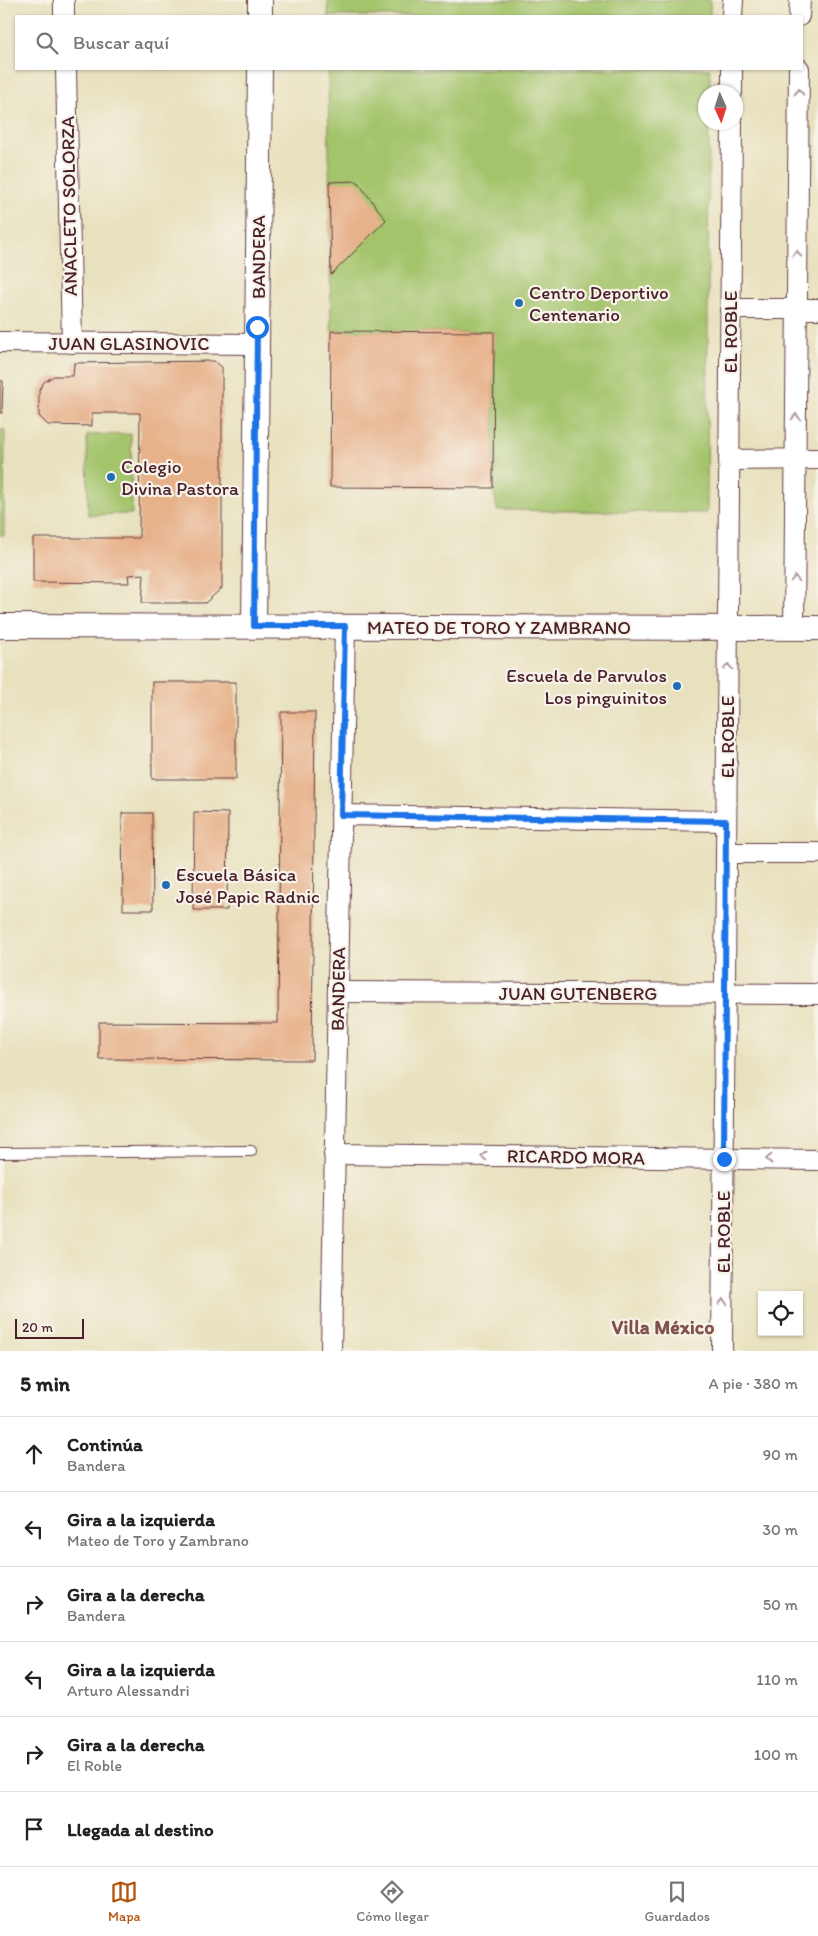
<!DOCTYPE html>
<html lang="es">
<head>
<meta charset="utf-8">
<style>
	:root { --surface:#fff; --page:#f6f6f6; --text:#222; --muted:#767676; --line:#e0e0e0; --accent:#b45309 }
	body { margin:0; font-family:Itim,sans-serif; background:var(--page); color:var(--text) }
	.controls { position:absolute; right:15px; bottom:15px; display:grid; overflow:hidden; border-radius:0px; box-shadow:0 1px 4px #0004 }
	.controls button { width:45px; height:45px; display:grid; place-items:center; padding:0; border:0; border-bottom:1px solid var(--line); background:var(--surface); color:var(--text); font:25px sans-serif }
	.compass { position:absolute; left:698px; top:85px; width:45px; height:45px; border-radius:50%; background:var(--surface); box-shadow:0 1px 4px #0004; rotate:177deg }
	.scale { position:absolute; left:15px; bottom:12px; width:69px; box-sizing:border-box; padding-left:5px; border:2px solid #4a1f2b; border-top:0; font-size:14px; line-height:18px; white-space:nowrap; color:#4a1f2b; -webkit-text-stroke:4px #f7f3e8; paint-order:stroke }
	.stop { position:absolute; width:15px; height:15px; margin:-11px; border:4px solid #1a73e8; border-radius:50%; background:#fff }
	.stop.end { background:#1a73e8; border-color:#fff; box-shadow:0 1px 5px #0008 }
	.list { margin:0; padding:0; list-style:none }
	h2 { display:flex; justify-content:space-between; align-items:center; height:65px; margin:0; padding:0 20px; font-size:21px }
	h2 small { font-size:16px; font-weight:400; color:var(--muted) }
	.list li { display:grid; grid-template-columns:32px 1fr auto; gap:15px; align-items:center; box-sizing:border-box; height:75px; padding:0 20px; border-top:1px solid var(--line) }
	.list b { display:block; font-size:19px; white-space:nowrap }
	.list p { margin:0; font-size:16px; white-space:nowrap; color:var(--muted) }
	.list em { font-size:16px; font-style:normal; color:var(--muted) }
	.icon { flex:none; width:28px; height:28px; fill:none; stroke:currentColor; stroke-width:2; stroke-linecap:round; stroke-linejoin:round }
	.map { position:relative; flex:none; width:818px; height:1351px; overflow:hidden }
	.search { position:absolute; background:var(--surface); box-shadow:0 1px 4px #0004; left:15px; right:15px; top:15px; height:55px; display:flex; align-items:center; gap:12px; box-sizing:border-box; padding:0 18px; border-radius:0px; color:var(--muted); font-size:19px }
	.sheet { height:515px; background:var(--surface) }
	nav { display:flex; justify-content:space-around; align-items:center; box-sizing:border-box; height:70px; border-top:1px solid var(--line); background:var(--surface); font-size:14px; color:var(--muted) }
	nav a { display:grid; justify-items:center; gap:2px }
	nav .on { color:var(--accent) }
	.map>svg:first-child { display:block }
	.green { fill:#a4c46c; stroke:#77724c }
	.building { fill:#e7b18a }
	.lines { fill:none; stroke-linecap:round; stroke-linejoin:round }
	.service-casing { stroke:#623c41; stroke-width:12 }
	.minor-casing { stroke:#623c41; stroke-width:22 }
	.tertiary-casing { stroke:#623c41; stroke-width:26 }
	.service { stroke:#fff; stroke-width:10 }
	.minor { stroke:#fff; stroke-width:20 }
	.tertiary { stroke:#fff; stroke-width:24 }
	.oneway { stroke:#ae9aa0 }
	.route { stroke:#1a73e8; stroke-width:6 }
	.poi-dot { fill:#1f6fb2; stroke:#f7f3e8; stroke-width:2 }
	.labels { text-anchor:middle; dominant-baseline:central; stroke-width:4.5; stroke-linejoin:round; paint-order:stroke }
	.street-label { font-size:19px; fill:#4a1f2b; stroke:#f7f3e8 }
	.poi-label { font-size:19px; fill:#4a1f2b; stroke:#f7f3e8; text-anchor:start }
	.neighbourhood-label { font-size:20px; font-weight:bold; fill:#81524c; stroke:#f7f3e8 }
</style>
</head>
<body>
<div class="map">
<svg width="818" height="1351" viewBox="0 0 818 1351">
	<rect width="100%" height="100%" fill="#f7f3e8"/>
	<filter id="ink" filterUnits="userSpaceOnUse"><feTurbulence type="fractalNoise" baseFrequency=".02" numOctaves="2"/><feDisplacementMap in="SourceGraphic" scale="10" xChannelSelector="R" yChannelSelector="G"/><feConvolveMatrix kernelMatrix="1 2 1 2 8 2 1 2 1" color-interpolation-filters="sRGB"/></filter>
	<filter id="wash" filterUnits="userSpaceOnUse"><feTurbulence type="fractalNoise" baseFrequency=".0096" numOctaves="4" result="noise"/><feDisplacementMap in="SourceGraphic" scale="20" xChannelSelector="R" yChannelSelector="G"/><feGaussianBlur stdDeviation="1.12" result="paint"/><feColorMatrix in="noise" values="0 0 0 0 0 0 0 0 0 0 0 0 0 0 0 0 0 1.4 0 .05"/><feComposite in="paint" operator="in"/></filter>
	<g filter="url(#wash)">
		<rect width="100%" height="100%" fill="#e8e1be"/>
		<g class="green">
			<rect x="328" y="0" width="382" height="16"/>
			<polygon points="328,69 710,69 710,92 706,92 706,122 709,123 707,513 497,510 493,488 494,332 331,331"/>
			<polygon points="0,430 5,430 4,535 0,535"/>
			<polygon points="131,434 132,514 88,515 87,435"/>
		</g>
		<g id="blocks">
			<g class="building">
				<polygon points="357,181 386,220 331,275 329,182"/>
				<polygon points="331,331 494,332 493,488 330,487"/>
				<polygon points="214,361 222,367 222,588 205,603 142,603 144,574 128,575 129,583 33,582 33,538 139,538 140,413 92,413 92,426 48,425 39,416 39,390 44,382 54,376 73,376 74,363"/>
				<polygon points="0,381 3,381 2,413 0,413"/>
				<rect x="152" y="682" width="84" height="97"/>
				<polygon points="281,712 315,712 312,1060 99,1059 99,1022 278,1023"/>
				<polygon points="194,812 228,813 227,910 193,910"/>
				<polygon points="122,813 152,813 153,910 123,910"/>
			</g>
		</g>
	</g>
	<g filter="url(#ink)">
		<use href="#blocks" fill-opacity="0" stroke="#623c41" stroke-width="1"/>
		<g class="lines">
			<g class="service-casing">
				<polyline id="service" points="0,1153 251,1151"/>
			</g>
			<g class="minor-casing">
				<g id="minor">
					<polyline points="64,0 64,16"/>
					<polyline points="732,16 733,0"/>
					<polyline points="799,16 800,0"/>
					<polyline points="66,69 72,343"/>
					<polyline points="732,92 732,69"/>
					<polyline points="730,309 818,309"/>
					<polyline points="0,342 258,344"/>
					<polyline points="729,460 818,459"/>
					<polyline points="794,628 799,69"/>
					<polyline points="341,815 726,821"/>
					<polyline points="726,853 818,853"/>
					<polyline points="338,992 818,994"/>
					<polyline points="334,1154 818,1160"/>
					<polyline points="331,1351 345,626"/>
					<polyline points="722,1351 732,122"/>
				</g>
			</g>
			<g class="tertiary-casing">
				<g id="tertiary">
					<polyline points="260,16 260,0"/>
					<polyline points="0,626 818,628"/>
					<polyline points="254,626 260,69"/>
				</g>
			</g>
			<use href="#service" class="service"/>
			<use href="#minor" class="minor"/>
			<use href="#tertiary" class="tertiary"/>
		</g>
		<defs><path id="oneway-chevron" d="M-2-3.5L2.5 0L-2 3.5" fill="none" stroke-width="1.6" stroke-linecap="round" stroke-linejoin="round" transform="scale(1.25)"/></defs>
		<g class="oneway">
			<use href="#oneway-chevron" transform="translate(799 92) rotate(-89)"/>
			<use href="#oneway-chevron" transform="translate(797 254) rotate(-89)"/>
			<use href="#oneway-chevron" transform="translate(796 417) rotate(-90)"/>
			<use href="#oneway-chevron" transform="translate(795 579) rotate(-90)"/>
			<use href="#oneway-chevron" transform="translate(728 667) rotate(-90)"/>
			<use href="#oneway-chevron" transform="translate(484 1156) rotate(-179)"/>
			<use href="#oneway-chevron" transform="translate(769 1159) rotate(-180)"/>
			<use href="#oneway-chevron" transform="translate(723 1302) rotate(-90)"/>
		</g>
	</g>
	<g class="lines" filter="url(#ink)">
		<polyline class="route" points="257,327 254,626 345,626 341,815 726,821 724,1159"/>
	</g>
	<g class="poi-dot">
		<circle cx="519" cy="303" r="5"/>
		<circle cx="111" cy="477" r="5"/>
		<circle cx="677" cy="686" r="5"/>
		<circle cx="166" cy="885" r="5"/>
	</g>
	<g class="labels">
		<g class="street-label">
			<text transform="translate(69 206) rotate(-91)">ANACLETO SOLORZA</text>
			<text transform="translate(258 257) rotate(-90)">BANDERA</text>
			<text transform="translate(730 332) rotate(-90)">EL ROBLE</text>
			<text x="129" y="343">JUAN GLASINOVIC</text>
			<text x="499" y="627">MATEO DE TORO Y ZAMBRANO</text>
			<text transform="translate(727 737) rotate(-90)">EL ROBLE</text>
			<text transform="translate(338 989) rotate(-89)">BANDERA</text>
			<text x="578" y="993">JUAN GUTENBERG</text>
			<text transform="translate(576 1157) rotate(1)">RICARDO MORA</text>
			<text transform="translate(723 1232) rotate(-90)">EL ROBLE</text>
		</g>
		<g class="poi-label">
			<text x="529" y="292">Centro Deportivo<tspan x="529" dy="22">Centenario</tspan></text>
			<text x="121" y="466">Colegio<tspan x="121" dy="22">Divina Pastora</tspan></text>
			<text x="667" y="675" text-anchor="end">Escuela de Parvulos<tspan x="667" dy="22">Los pinguinitos</tspan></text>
			<text x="176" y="874">Escuela Básica<tspan x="176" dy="22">José Papic Radnic</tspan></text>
		</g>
		<g class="neighbourhood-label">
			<text x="663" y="1327">Villa México</text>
		</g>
	</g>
</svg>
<div class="controls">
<button><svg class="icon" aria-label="locate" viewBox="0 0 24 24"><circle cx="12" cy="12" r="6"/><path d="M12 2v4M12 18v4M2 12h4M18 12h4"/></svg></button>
</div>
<svg class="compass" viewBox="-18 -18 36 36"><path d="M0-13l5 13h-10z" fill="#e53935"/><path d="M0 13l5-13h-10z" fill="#767676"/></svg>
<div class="scale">20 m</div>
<div class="stop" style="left:257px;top:327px"></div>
<div class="stop end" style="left:724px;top:1159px"></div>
<div class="search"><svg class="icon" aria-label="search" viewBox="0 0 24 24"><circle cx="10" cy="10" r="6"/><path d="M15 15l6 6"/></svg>Buscar aquí</div>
</div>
<section class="sheet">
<h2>5 min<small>A pie · 380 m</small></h2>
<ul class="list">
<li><svg class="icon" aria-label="ahead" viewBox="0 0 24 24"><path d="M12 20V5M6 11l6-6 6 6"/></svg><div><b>Continúa</b><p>Bandera</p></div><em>90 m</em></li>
<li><svg class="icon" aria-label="left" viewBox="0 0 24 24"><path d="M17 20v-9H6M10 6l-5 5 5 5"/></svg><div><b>Gira a la izquierda</b><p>Mateo de Toro y Zambrano</p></div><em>30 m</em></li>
<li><svg class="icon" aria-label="right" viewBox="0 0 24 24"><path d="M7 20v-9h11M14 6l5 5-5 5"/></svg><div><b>Gira a la derecha</b><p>Bandera</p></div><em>50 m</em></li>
<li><svg class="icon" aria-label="left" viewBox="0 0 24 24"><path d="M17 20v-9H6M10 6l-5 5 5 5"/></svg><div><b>Gira a la izquierda</b><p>Arturo Alessandri</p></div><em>110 m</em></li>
<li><svg class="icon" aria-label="right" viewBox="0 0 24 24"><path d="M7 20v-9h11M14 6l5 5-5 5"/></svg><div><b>Gira a la derecha</b><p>El Roble</p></div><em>100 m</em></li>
<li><svg class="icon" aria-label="arrive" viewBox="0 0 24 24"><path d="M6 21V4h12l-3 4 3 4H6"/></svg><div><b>Llegada al destino</b></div></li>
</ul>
</section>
<nav>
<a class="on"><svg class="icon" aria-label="map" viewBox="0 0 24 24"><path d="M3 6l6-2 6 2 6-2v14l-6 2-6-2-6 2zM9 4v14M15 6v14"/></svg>Mapa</a>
<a><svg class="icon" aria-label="directions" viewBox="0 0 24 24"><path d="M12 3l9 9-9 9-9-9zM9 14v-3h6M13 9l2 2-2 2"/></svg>Cómo llegar</a>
<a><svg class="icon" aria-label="saved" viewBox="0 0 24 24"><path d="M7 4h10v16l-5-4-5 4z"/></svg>Guardados</a>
</nav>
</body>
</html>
